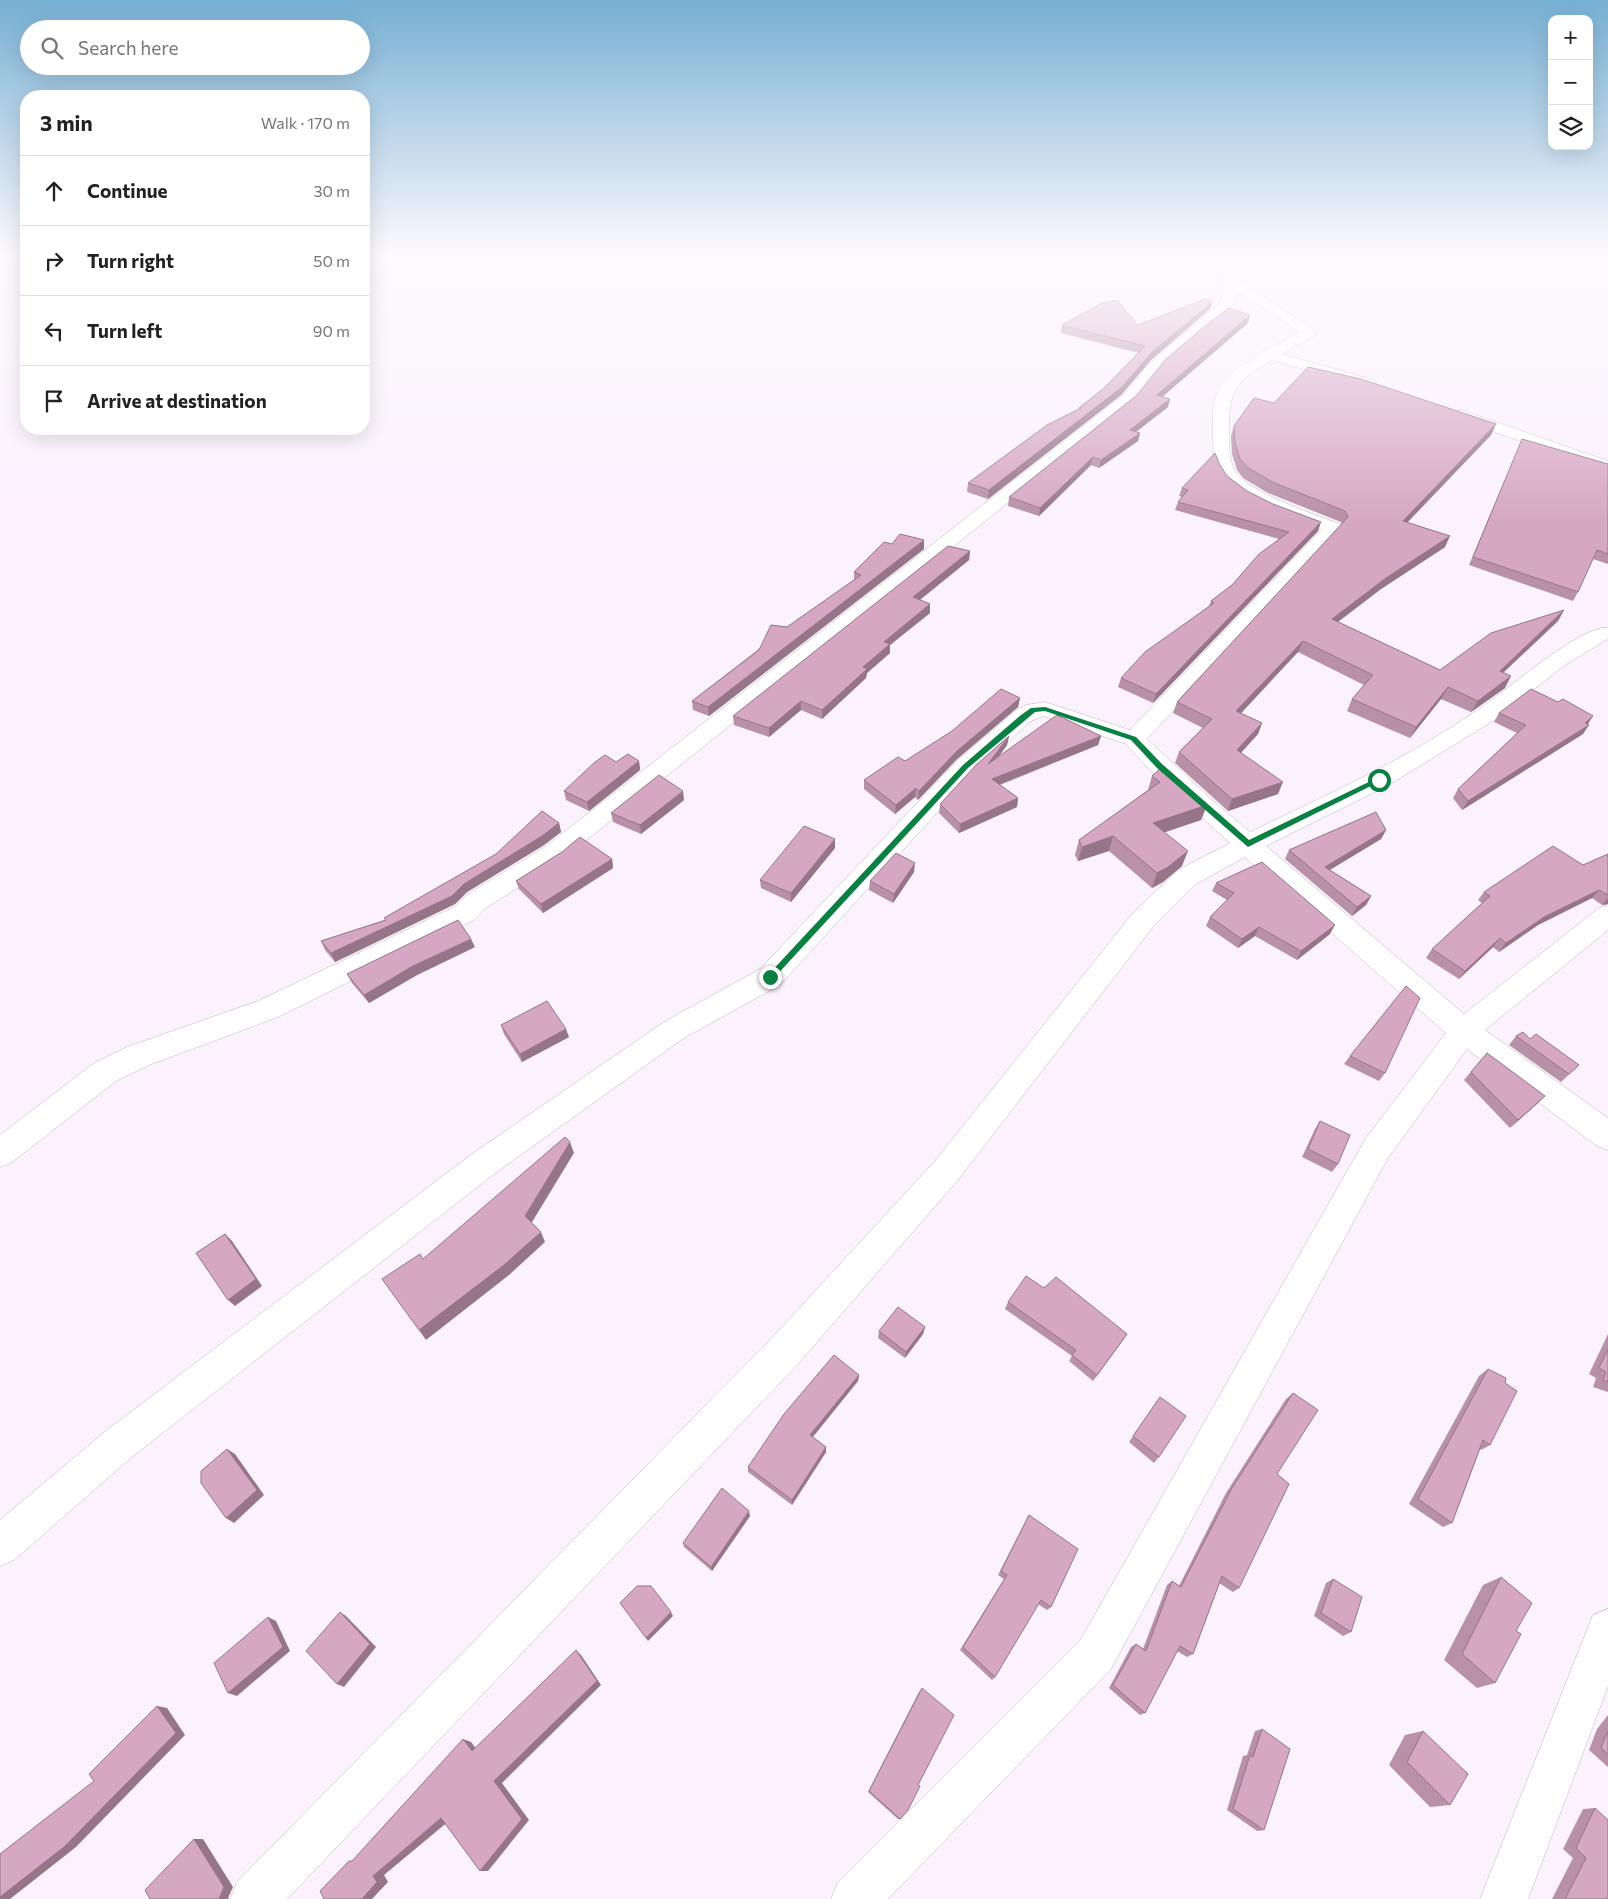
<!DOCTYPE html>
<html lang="en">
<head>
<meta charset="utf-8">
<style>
	:root { --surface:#fff; --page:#f6f6f6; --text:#222; --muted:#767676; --line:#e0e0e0 }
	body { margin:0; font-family:Commissioner,sans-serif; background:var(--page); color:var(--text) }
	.controls { position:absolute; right:15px; top:15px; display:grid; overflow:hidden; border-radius:10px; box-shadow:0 5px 20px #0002 }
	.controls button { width:45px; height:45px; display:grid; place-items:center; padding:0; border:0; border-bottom:1px solid var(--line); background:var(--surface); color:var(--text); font:25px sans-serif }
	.stop { position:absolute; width:15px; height:15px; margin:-11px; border:4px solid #0b8043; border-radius:50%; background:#fff }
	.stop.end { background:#0b8043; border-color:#fff; box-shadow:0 1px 5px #0008 }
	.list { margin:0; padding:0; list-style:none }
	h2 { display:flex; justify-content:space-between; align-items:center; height:65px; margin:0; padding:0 20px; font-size:21px }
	h2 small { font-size:16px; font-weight:400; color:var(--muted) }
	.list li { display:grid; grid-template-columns:32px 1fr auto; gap:15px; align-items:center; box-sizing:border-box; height:70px; padding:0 20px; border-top:1px solid var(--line) }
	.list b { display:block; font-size:19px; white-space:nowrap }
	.list em { font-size:16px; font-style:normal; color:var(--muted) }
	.icon { flex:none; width:28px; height:28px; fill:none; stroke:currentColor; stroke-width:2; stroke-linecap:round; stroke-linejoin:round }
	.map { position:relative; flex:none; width:1608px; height:1899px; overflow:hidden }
	.search { position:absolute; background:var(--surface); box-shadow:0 5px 20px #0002; left:20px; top:20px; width:350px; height:55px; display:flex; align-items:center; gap:12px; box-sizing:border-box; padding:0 18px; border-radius:28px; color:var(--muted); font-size:19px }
	.panel { position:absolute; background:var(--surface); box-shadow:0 5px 20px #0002; left:20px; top:90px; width:350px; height:345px; border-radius:20px }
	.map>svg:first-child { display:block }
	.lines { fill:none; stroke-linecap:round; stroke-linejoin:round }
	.street-casing { stroke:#beb5bf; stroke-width:1 }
	.street { fill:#fff; fill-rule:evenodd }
	.wall { fill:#b890a8 }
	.shaded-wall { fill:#967588 }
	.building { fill:#d6a7c3; stroke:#967588 }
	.route { fill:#0b8043 }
</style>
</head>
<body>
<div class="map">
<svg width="1608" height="1899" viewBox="0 0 1608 1899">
	<rect width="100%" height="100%" fill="#fbf2fd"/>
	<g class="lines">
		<g class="street-casing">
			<g id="street">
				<path d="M1208,254H1221L1235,276L1244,284L1317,332L1315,335L1282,354L1374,380L1376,383L1374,386L1368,388L1272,360C1241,379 1229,387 1229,425C1229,440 1228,458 1235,471C1247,492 1316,515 1340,524L1342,528L1147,739L1212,800L1250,832C1338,790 1428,749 1505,690C1522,676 1589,623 1608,628V639L1565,665L1496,719L1387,786L1266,846L1464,1014L1599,908L1608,905V930L1485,1030L1608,1118V1150L1597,1146L1467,1049L1388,1158L1111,1669L888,1899H831L838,1882L1081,1639L1366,1138L1446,1033L1245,857L1196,884L1153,927L957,1181L797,1365L287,1899H230L237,1882L771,1339L935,1161L1133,913L1178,870L1230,843L1152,772L1126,744L1043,716L1031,721L973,773L780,985L684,1038L494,1174L133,1456L14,1560L0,1566V1520L107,1430L472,1154L664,1022L760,969L957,761L1015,711L1026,705L1045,702L1130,730L1321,530C1292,519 1247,505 1226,483C1214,470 1213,454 1213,437C1213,422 1211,405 1218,392C1230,366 1275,345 1300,332L1238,292L1234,304L1225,315L1203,331L1162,367L1134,402L563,859L486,908L474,920L278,1017L149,1065L116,1081L11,1163L0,1167V1135L94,1063L127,1047L258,1001L371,947L456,906L468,894L545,847L1122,396L1152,361L1220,303C1228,281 1219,273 1208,254Z"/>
				<polygon points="1461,410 1608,461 1608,472 1455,418 1453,415 1455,412"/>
				<polygon points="1608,1609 1608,1686 1528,1899 1480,1899 1593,1615"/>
			</g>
		</g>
		<use href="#street" class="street"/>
	</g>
	<g class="wall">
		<polygon points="1212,302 1210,309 1151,360 1121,395 988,499 967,492 968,483 1079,409 1079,408 1103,389 1139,353 1061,333 1062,325 1138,325"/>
		<polygon points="1248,323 1162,397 1168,407 1136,432 1140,433 1138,441 1099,468 1091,465 1039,516 1008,506 1009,497 1137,395"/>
		<polygon points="1274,403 1491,435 1407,523 1445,547 1381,589 1338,622 1440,670 1564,610 1558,621 1503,673 1505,688 1471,712 1441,699 1410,738 1347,711 1352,699 1364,685 1298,652 1240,713 1262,723 1258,734 1241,753 1278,794 1228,811 1175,763 1179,752 1203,728 1173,713 1177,702 1342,524 1341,522 1268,493 1243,478 1237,470 1232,454 1231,436 1234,426"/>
		<polygon points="1522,439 1608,464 1608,564 1593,559 1578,592 1573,601 1469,565"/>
		<polygon points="1220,465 1227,476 1247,491 1318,531 1153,703 1118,687 1121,678 1209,606 1211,601 1232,585 1279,539 1175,510 1178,502 1182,497 1179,496 1182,488"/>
		<polygon points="892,544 924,549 709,716 693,710 692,701 787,627 854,580 854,572"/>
		<polygon points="970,551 969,560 920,600 930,604 930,613 890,645 890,653 867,673 866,678 822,719 801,710 769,737 734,725 733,716"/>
		<polygon points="1020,698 1018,707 956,760 918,800 915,797 895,814 864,789 864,780 905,761"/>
		<polygon points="1558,702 1593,716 1588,724 1583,734 1462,810 1453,798 1458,789 1517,733 1494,722 1499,713"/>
		<polygon points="1009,736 1007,745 998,757 1101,736 1098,745 1000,785 1018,798 1017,807 959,833 939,813 940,804"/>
		<polygon points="639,761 640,770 589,811 566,800 564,791 616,762"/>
		<polygon points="1152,776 1207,805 1201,820 1164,832 1182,866 1163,882 1152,888 1109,851 1078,861 1075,855 1079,840 1148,790"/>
		<polygon points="684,800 641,834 613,822 611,813"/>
		<polygon points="559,823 561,832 544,845 467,892 455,904 335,962 325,950 321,941 385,920 384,918"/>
		<polygon points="1386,830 1381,839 1330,870 1371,896 1366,905 1352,916 1285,859 1289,850"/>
		<polygon points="835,839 835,848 791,902 761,888 760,880"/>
		<polygon points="562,852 612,859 613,868 543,913 519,889 516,881"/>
		<polygon points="1608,854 1608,904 1602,905 1592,898 1538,925 1499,952 1493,947 1459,979 1426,958 1432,949 1482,903 1478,900 1484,892 1583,865"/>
		<polygon points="914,872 893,903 869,890 870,881"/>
		<polygon points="1216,883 1330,934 1297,960 1255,936 1238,948 1206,926 1210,917 1227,900 1212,891"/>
		<polygon points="475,947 417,975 369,1003 352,983 347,974"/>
		<polygon points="501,1025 569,1037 522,1062 504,1034"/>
		<polygon points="1516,1036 1530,1039 1579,1065 1561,1082 1509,1045"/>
		<polygon points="1487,1053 1545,1096 1510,1128 1464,1080"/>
		<polygon points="1350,1056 1385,1073 1379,1081 1344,1064"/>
		<polygon points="1320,1121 1338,1164 1332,1172 1302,1157 1315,1129"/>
		<polygon points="1044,1288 1127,1334 1123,1340 1093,1381 1069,1361 1072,1356 1005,1309 1008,1302"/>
		<polygon points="925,1327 923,1334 905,1358 878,1338 879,1331"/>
		<polygon points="1608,1334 1608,1392 1593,1387 1596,1378 1589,1374"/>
		<polygon points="1488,1369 1505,1383 1490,1445 1481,1450 1480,1449 1452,1523 1443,1527 1409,1504 1479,1376"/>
		<polygon points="859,1375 858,1381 813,1437 826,1447 826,1452 792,1505 748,1472 748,1467"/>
		<polygon points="1293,1393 1277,1474 1239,1588 1233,1592 1219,1583 1193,1654 1187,1657 1177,1651 1145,1713 1140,1715 1109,1688 1131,1647 1136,1644 1143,1649 1167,1585 1172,1581 1179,1586 1226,1493 1286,1399"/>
		<polygon points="1160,1397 1159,1457 1154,1463 1129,1442"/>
		<polygon points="1029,1515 1051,1607 1047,1610 1038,1604 995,1677 992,1680 960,1650 1004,1579 998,1575"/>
		<polygon points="750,1516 712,1571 684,1547 683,1543"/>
		<polygon points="1501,1577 1516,1631 1495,1683 1477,1688 1444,1660 1483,1585"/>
		<polygon points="1333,1579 1351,1632 1343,1636 1314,1616 1326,1583"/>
		<polygon points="920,1690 900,1819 898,1819 868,1792"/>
		<polygon points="1608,1715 1608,1767 1589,1750 1597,1729"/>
		<polygon points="1262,1729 1264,1830 1257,1831 1227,1810 1243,1756 1247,1755 1255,1731"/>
		<polygon points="1423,1731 1450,1805 1430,1807 1389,1765 1405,1735"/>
		<polygon points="1595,1808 1608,1899 1552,1899 1573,1858 1563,1849 1583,1809"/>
	</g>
	<g class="shaded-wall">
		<polygon points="1212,302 1210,309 1151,360 1121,395 988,499 989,490"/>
		<polygon points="1250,315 1248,323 1155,403 1157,395"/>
		<polygon points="1170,399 1168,407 1128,438 1130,430"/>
		<polygon points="1496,424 1491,435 1398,532 1403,521"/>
		<polygon points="1140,433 1138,441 1099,468 1101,460"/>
		<polygon points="1093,457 1091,465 1039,516 1040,508"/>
		<polygon points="1321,522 1318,531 1153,703 1156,694"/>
		<polygon points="1450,536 1445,547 1381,589 1327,630 1332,619 1386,578"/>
		<polygon points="924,540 924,549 709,716 708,707"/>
		<polygon points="970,551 969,560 912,606 913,597"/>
		<polygon points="930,604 930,613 890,645 890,653 867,673 866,678 822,719 822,710 884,642"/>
		<polygon points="1564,610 1558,621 1493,682 1500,671"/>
		<polygon points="1303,641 1298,652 1232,723 1236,711"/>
		<polygon points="1511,676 1505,688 1471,712 1478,701"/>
		<polygon points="1448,687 1441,699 1410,738 1416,727"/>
		<polygon points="1020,698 1018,707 956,760 918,800 919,791 957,751"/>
		<polygon points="801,701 801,710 769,737 769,728"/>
		<polygon points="1593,716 1587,725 1589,725 1583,734 1462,810 1468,801 1585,723"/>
		<polygon points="1262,723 1258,734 1232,762 1237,750"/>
		<polygon points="1009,736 1007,745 987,773 988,764"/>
		<polygon points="1101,736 1098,745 990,788 992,779"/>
		<polygon points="639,761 640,770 589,811 587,802"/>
		<polygon points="1283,782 1278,794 1228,811 1232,799"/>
		<polygon points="916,788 915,797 895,814 896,805"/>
		<polygon points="683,791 684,800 641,834 640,825"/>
		<polygon points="1018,798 1017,807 959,833 960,824"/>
		<polygon points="1207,805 1201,820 1148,838 1153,823"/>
		<polygon points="559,823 561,832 544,845 467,892 455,904 335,962 331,953 464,884"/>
		<polygon points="1386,830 1381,839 1321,875 1325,867"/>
		<polygon points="1113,836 1109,851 1078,861 1082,847"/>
		<polygon points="835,839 835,848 791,902 791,893"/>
		<polygon points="1188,851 1182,866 1163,882 1152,888 1157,873"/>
		<polygon points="612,859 613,868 543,913 541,904"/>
		<polygon points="915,863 914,872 893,903 894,894"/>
		<polygon points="1599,890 1592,898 1538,925 1499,952 1506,943 1544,917"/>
		<polygon points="1371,896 1366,905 1352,916 1357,907"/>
		<polygon points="1608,898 1608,904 1602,905"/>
		<polygon points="1335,925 1330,934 1297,960 1301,951"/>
		<polygon points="1259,927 1255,936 1238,948 1242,939"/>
		<polygon points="1500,938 1493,947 1459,979 1465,971"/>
		<polygon points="471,939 475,947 417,975 369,1003 364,995 413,966"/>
		<polygon points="566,1029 569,1037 522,1062 520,1054"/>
		<polygon points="1545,1096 1537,1104 1510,1128 1518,1120"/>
		<polygon points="570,1142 574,1153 529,1227 525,1216"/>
		<polygon points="541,1232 545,1242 509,1275 426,1340 419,1330"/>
		<polygon points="225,1234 232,1241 262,1286 235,1306 228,1300"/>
		<polygon points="925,1327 923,1334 905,1358 906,1352"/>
		<polygon points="1127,1334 1123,1340 1093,1381 1097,1375"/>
		<polygon points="859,1375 858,1381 810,1440 810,1435"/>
		<polygon points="826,1447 826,1452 792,1505 792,1500"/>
		<polygon points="227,1449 235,1454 264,1495 234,1523 226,1518"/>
		<polygon points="749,1511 750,1516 712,1571 711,1567"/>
		<polygon points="340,1612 346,1616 376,1647 344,1687 337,1684"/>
		<polygon points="671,1612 673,1616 648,1641 646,1638"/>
		<polygon points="268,1617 276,1621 290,1651 237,1696 228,1693"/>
		<polygon points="576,1650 581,1655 601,1685 502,1783 529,1820 488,1871 480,1871 494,1781"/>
		<polygon points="157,1706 167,1708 185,1735 76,1847 10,1899 0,1899 0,1897"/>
		<polygon points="463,1739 471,1742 480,1754 472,1751"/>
		<polygon points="441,1818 450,1820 384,1875 388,1882 372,1899 362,1899 373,1876"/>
		<polygon points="194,1839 203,1839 233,1887 228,1898 229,1899 219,1899"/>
	</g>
	<g class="building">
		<polygon points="1205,299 1212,302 1152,352 1122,387 989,490 968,483 1047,425 1081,408 1079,408 1103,389 1145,346 1062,325 1102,303 1117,300 1138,325"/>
		<polygon points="1229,308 1250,315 1157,395 1170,399 1130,430 1140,433 1101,460 1093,457 1040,508 1009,497 1137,395 1165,360 1206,325"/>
		<polygon points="1308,367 1361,379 1496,424 1403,521 1450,536 1386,578 1332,619 1440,670 1491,633 1564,610 1500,671 1511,676 1478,701 1448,687 1416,727 1352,699 1373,675 1303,641 1236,711 1262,723 1237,750 1283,782 1232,799 1179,752 1212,719 1177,702 1348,517 1345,511 1272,482 1247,467 1240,459 1235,443 1234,426 1254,398 1274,403"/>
		<polygon points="1522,439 1608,464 1608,554 1597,550 1578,592 1473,557"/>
		<polygon points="1215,453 1220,465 1227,476 1247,491 1273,504 1321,522 1156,694 1121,678 1145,652 1214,603 1211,601 1232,585 1259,554 1289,532 1178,502 1188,490 1182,488"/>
		<polygon points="900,534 924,540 708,707 692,701 759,650 771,625 787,627 861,575 854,572 884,542 892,544"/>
		<polygon points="948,546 970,551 913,597 930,604 884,642 890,644 863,667 867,669 822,710 801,701 769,728 733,716"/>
		<polygon points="1001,689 1020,698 957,751 919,791 916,788 896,805 864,780 898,757 905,761 952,731"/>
		<polygon points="1531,689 1558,702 1563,699 1593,716 1585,723 1589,725 1468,801 1458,789 1526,725 1499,713"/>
		<polygon points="1057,715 1101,736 992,779 1018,798 960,824 940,804 976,765 1009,736 988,764"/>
		<polygon points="628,754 639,761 587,802 564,791 595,762 605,755 616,762"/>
		<polygon points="1163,766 1207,805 1153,823 1188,851 1168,867 1157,873 1113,836 1082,847 1079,840 1160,782 1152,776"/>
		<polygon points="659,775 683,791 640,825 611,813"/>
		<polygon points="542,811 559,823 542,836 464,884 452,896 331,953 321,941 386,920 384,918 496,854"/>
		<polygon points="1376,812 1386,830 1325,867 1371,896 1357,907 1289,850"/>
		<polygon points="804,826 835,839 791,893 760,880"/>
		<polygon points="580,837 612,859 541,904 516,881 562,852"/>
		<polygon points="1553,846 1583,865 1608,854 1608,895 1599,890 1544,917 1506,943 1500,938 1465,971 1432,949 1490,896 1484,892"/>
		<polygon points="896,853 915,863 894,894 870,881"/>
		<polygon points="1262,862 1335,925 1301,951 1259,927 1242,939 1210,917 1234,893 1216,883"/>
		<polygon points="458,920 471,939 413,966 364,995 347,974"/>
		<polygon points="1406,986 1420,998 1385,1073 1350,1056"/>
		<polygon points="547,1001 566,1029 520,1054 501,1025"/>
		<polygon points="1523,1032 1530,1039 1536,1034 1579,1065 1569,1074 1516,1036"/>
		<polygon points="1487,1053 1545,1096 1518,1120 1471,1072"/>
		<polygon points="1320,1121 1350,1135 1338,1164 1308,1149"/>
		<polygon points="565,1137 570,1142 525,1216 541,1232 504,1265 419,1330 382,1279 420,1254 423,1259"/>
		<polygon points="225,1234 256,1279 228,1300 196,1253"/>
		<polygon points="1026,1276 1044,1288 1056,1277 1127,1334 1097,1375 1072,1355 1076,1350 1008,1302"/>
		<polygon points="898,1307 925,1327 906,1352 879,1331"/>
		<polygon points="1608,1349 1608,1382 1603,1380 1606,1372 1599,1368"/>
		<polygon points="834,1355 859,1375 810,1435 826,1447 792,1500 748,1467 784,1414"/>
		<polygon points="1488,1369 1506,1378 1505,1383 1517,1391 1490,1445 1483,1440 1452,1523 1418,1499"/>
		<polygon points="1293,1393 1318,1410 1277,1474 1289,1484 1239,1588 1222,1576 1193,1654 1180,1646 1145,1713 1113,1685 1136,1644 1146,1651 1172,1581 1181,1587 1232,1488"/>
		<polygon points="1160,1397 1186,1416 1159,1457 1133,1436"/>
		<polygon points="227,1449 257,1490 226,1518 201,1483 201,1471"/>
		<polygon points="722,1488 749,1511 711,1567 683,1543"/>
		<polygon points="1029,1515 1078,1549 1051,1607 1041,1600 995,1677 963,1647 1007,1575 1001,1571"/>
		<polygon points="1501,1577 1532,1603 1516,1631 1521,1634 1495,1683 1462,1654"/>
		<polygon points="1333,1579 1362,1597 1351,1632 1321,1613"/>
		<polygon points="637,1586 651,1586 671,1612 646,1638 620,1603"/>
		<polygon points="340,1612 370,1644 337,1684 306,1651"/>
		<polygon points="268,1617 283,1647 228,1693 214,1663"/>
		<polygon points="576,1650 597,1681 494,1781 522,1819 480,1871 441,1818 373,1876 377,1882 362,1899 324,1899 320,1891 349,1861 352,1861 463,1739 472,1751"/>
		<polygon points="922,1688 954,1715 918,1785 920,1786 908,1810 900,1819 869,1791"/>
		<polygon points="157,1706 176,1733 64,1847 0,1897 0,1854 94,1781 89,1774"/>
		<polygon points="1262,1729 1290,1749 1264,1830 1233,1809 1250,1755 1253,1757"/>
		<polygon points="1423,1731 1468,1774 1450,1805 1407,1762"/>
		<polygon points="1608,1731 1608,1754 1601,1748"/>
		<polygon points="1595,1808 1608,1820 1608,1899 1565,1899 1586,1858 1576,1848"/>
		<polygon points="194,1839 224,1887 219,1899 150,1899 145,1890"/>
	</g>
	<linearGradient id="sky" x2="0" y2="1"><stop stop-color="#76afd3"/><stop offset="0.49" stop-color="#fdf9fe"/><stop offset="1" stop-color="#fdf9fe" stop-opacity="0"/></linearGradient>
	<rect width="1608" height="520" fill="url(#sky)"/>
	<polygon class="route" points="1045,707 1136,737 1162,764 1249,840 1377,778 1383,780 1248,847 1157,768 1131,740 1045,711 1035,712 968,768 773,979 768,979 768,975 963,765 1021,715 1031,708"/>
</svg>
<div class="controls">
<button>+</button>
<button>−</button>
<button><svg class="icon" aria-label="layers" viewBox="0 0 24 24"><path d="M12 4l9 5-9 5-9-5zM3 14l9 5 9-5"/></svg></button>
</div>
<div class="stop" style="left:1379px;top:780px"></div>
<div class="stop end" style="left:770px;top:977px"></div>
<div class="search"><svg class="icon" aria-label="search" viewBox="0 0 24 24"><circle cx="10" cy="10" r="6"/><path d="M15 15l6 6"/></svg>Search here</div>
<section class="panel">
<h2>3 min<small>Walk · 170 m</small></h2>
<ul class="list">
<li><svg class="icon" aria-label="ahead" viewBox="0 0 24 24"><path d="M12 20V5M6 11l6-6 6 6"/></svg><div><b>Continue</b></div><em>30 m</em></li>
<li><svg class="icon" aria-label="right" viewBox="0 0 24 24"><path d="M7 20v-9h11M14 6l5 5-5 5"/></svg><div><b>Turn right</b></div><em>50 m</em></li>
<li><svg class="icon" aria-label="left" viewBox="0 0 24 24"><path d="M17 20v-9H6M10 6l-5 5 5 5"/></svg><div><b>Turn left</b></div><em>90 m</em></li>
<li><svg class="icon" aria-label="arrive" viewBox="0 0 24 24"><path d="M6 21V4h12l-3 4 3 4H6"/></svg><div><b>Arrive at destination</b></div></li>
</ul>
</section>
</div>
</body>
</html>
